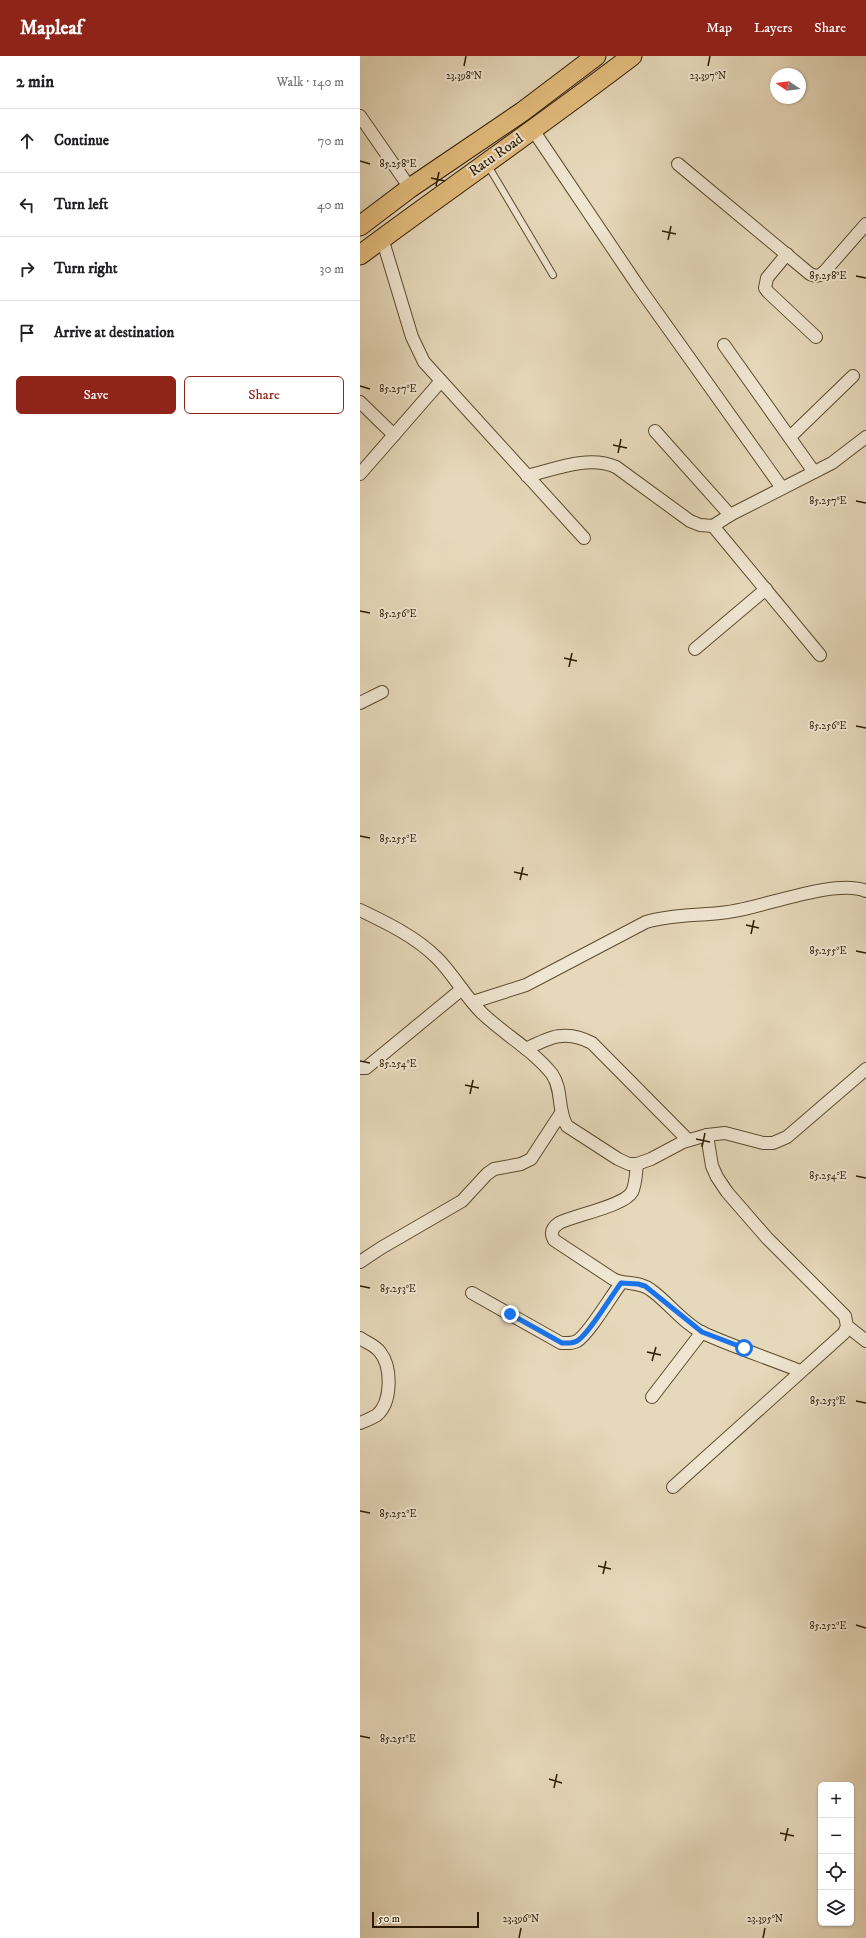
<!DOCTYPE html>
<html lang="en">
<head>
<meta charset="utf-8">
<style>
	:root { --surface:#fff; --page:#f2f2f2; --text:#202124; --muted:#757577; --line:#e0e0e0; --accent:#8f2418 }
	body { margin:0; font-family:"IM FELL DW Pica",serif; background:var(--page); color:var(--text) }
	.controls { position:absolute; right:12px; bottom:12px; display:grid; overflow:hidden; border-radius:6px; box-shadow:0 1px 3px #0004 }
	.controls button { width:36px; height:36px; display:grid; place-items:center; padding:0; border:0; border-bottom:1px solid var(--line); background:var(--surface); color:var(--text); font:20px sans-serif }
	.compass { position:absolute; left:410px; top:12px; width:36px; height:36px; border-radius:50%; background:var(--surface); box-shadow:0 1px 3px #0004; rotate:283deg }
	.scale { position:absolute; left:12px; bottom:10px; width:107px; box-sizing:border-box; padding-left:4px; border:2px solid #2f1c00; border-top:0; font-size:11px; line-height:14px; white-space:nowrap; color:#2f1c00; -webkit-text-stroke:3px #efe6d2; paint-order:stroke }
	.stop { position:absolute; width:12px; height:12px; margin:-9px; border:3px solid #1a73e8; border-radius:50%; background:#fff }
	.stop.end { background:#1a73e8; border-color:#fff; box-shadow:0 1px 4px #0008 }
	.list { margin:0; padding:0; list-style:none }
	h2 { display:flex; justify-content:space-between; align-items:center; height:52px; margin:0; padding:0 16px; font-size:17px }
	h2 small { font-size:13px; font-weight:400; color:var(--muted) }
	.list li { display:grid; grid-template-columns:26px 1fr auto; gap:12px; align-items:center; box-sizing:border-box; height:64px; padding:0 16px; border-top:1px solid var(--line) }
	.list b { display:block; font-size:15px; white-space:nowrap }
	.list em { font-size:13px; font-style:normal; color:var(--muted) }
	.actions { display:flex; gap:8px; padding:12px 16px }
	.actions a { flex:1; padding:9px 0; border:1px solid var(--accent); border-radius:6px; text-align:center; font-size:14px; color:var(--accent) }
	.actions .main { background:var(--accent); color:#fff }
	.icon { flex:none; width:22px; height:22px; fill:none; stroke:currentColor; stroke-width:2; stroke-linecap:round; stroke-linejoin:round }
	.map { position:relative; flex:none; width:506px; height:1882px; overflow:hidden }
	header { display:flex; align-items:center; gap:24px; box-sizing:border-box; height:56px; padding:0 20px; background:var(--accent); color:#fff }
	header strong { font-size:19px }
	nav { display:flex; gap:22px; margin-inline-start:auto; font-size:14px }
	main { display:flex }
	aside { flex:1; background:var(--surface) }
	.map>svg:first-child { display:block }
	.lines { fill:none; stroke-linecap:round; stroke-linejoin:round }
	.service-casing { stroke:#5d4b2e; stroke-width:8 }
	.minor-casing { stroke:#5d4b2e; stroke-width:14 }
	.primary-casing { stroke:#2f1c00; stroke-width:21 }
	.service { stroke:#efe6d2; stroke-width:6 }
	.minor { stroke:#efe6d2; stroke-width:12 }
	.primary { stroke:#e3bc7d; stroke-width:19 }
	.route { stroke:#1a73e8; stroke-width:5 }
	.ticks { fill:none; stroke:#2f1c00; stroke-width:1.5 }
	.labels { text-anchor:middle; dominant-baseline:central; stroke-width:4; stroke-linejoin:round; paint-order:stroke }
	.street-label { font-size:15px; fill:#2f1c00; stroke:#efe6d2 }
	.ticks-label { font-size:10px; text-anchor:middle; fill:#2f1c00; stroke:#efe6d2; stroke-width:4; stroke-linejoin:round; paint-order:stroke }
</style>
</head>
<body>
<header>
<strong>Mapleaf</strong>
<nav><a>Map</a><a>Layers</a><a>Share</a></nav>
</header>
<main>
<aside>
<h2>2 min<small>Walk · 140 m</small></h2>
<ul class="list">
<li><svg class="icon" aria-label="ahead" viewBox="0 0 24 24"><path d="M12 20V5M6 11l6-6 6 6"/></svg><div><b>Continue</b></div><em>70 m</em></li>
<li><svg class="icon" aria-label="left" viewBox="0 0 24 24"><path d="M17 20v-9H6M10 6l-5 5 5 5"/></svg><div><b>Turn left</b></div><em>40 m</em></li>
<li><svg class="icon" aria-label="right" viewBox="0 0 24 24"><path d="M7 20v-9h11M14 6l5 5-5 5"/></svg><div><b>Turn right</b></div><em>30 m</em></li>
<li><svg class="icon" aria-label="arrive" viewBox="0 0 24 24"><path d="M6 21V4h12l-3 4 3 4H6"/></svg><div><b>Arrive at destination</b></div></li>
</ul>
<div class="actions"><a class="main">Save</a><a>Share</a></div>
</aside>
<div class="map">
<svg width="506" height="1882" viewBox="0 0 506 1882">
	<rect width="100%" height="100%" fill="#e6d8ba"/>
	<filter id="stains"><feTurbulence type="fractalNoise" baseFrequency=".005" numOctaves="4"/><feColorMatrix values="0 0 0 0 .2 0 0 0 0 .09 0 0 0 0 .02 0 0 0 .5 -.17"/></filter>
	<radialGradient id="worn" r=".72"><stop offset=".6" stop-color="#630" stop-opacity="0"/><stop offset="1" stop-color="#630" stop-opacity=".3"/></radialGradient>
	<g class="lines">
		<g class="service-casing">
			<polyline id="service" points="127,108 193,219"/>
		</g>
		<g class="minor-casing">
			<g id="minor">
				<polyline points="0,60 50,132"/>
				<polyline points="173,74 278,230 422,432"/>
				<path d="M318,108L450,218C457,221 460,220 465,215L506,168"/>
				<polyline points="22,182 52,281 64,306 224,482"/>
				<polyline points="427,198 407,222 405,232 408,236 456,281"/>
				<polyline points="364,289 454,416"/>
				<polyline points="0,346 34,379"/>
				<polyline points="295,375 370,459"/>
				<polyline points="430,381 493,320"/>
				<polyline points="0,418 81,325"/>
				<path d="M167,420C196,413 228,399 256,411L330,465L340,469L353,470L370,459L472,407L506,381"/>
				<polyline points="353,470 460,599"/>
				<polyline points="335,593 406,533"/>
				<polyline points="0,647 22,636"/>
				<path d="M0,854C27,867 56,881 77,902C94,919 106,942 123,958C145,979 174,995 192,1018C203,1034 197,1054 207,1070L258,1103L269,1108H277L291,1103L323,1086L347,1079L365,1077L403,1087H413L427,1081L506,1013"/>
				<path d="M113,946L166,929L286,866C313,858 340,860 368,856C402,852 475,822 506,835"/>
				<path d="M166,993C190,981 206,973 232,987L328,1084"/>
				<polyline points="0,1012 6,1012 102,933"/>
				<path d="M277,1108C276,1116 276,1128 272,1136C264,1150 215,1159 199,1167C192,1172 190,1177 194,1184L253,1223C265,1229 280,1225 291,1234C309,1247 323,1267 343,1277C374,1291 408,1302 440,1315"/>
				<polyline points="0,1206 21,1192 102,1145 127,1118 134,1113 161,1108 171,1103 201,1057"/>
				<path d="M112,1237L201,1287C207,1287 212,1288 217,1285C228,1279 252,1239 261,1227"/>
				<polyline points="487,1270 506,1285"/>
				<path d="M0,1282C7,1287 15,1289 20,1296C32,1311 32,1346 17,1359C12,1362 5,1365 0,1367"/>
				<polyline points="292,1341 342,1276"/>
				<polyline points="313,1431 484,1277 487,1270 485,1260 407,1182 367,1136 357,1121 352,1110 347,1079"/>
			</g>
		</g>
		<g class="primary-casing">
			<g id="primary">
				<polyline points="0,170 50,132 162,56 236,0"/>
				<path d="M0,199C90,132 183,68 272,0"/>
			</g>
		</g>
		<use href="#service" class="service"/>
		<use href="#minor" class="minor"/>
		<use href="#primary" class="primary"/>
	</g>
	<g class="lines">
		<path class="route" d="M150,1258L202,1287C207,1287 212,1288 217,1285C228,1279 252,1239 261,1227L278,1228L285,1230L342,1276L384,1292"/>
	</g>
	<path class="ticks" d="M104,10L106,0M348,10L350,0M0,105L10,108M71,122L85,125M76,130L79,116M302,175L316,178M308,184L311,170M496,220L506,222M0,330L10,333M253,389L267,392M258,397L261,383M496,445L506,447M0,555L10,557M204,602L217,605M209,611L212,597M496,670L506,672M0,780L10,782M154,816L168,819M160,824L163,811M386,869L399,872M391,878L394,864M496,895L506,897M0,1005L10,1007M105,1029L119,1032M110,1038L113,1024M336,1083L350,1086M342,1091L345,1077M496,1120L506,1122M0,1230L10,1232M287,1296L301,1299M292,1305L296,1291M496,1345L506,1347M0,1455L10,1457M238,1510L251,1513M243,1518L246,1505M496,1569L506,1572M0,1680L10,1682M189,1723L202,1727M194,1732L197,1718M420,1777L434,1780M425,1785L428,1772M159,1882L161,1872M403,1882L405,1872"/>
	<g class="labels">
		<g class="street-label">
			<text transform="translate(136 99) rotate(-35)">Ratu Road</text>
		</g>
	</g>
	<g class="ticks-label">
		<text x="104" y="23">23.398°N</text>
		<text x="348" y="23">23.397°N</text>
		<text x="38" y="111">85.258°E</text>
		<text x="468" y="223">85.258°E</text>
		<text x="38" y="336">85.257°E</text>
		<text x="468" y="448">85.257°E</text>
		<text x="38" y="561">85.256°E</text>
		<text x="468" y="673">85.256°E</text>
		<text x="38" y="786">85.255°E</text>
		<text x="468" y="898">85.255°E</text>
		<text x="38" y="1011">85.254°E</text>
		<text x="468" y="1123">85.254°E</text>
		<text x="38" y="1236">85.253°E</text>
		<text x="468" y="1348">85.253°E</text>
		<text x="38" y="1461">85.252°E</text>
		<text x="468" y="1573">85.252°E</text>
		<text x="38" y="1686">85.251°E</text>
		<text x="161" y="1866">23.396°N</text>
		<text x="405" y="1866">23.395°N</text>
	</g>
	<rect width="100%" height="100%" filter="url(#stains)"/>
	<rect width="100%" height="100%" fill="url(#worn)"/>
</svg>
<div class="controls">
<button>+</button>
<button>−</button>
<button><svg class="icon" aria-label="locate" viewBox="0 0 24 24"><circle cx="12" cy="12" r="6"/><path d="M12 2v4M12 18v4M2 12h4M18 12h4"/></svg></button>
<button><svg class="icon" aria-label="layers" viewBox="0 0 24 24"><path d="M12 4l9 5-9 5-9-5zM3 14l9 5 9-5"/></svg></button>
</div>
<svg class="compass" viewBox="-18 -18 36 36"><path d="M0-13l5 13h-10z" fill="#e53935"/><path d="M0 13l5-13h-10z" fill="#757577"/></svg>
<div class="scale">50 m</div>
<div class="stop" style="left:384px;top:1292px"></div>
<div class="stop end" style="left:150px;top:1258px"></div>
</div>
</main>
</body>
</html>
